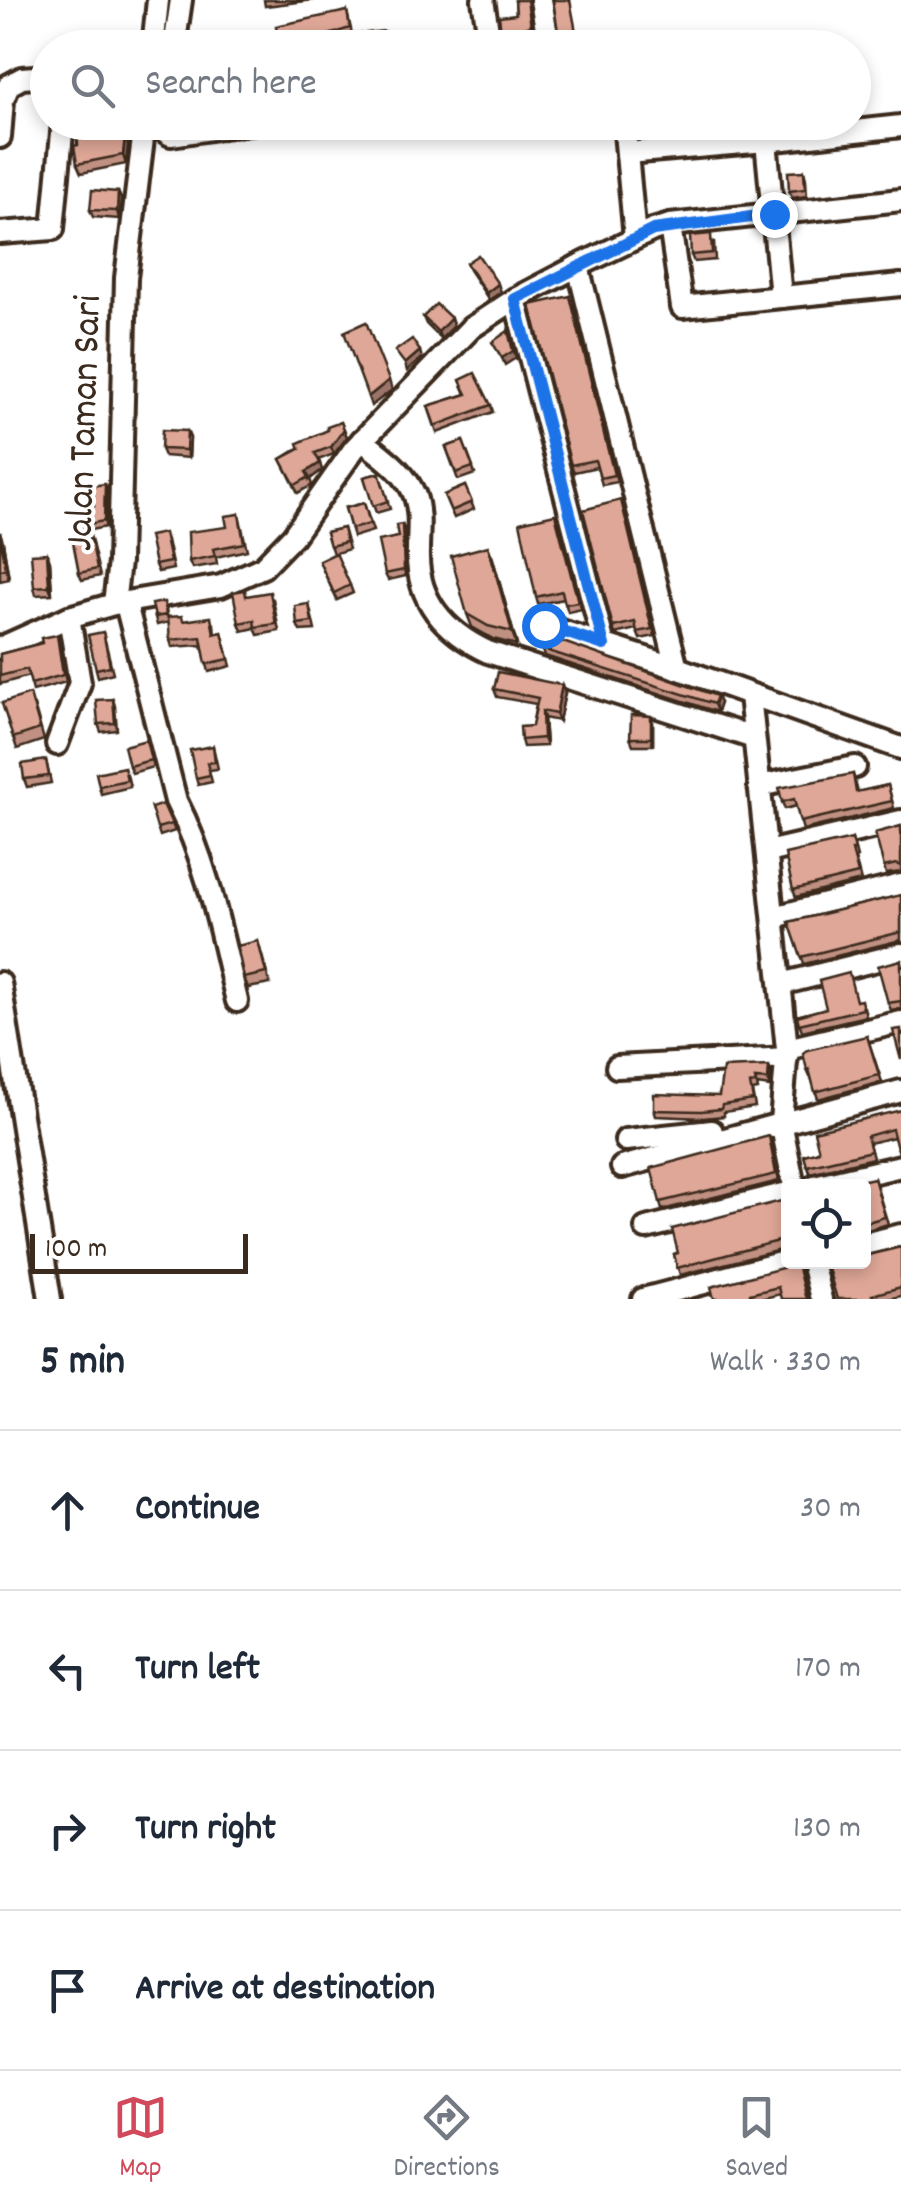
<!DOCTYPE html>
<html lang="en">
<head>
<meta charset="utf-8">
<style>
	:root { --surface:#fff; --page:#f6f6f7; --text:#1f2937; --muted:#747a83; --line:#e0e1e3; --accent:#d1495b }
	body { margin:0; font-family:Dekko,sans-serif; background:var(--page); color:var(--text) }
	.controls { position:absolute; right:30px; bottom:30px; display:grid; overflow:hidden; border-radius:10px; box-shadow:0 5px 15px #0003 }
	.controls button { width:90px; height:90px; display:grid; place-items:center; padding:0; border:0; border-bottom:2px solid var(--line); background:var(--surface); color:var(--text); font:50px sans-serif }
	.scale { position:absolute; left:30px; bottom:25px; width:218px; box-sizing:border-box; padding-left:10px; border:5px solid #3b2a1e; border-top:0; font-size:28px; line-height:35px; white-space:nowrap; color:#3b2a1e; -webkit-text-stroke:8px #fff; paint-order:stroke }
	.stop { position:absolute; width:30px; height:30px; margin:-22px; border:8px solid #1a73e8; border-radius:50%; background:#fff }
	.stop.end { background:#1a73e8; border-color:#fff; box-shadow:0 2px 10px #0008 }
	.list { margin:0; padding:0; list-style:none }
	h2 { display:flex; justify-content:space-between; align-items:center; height:130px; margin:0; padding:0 40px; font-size:42px }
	h2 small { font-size:32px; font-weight:400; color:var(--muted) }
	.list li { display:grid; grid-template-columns:65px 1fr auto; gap:30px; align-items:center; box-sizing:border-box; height:160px; padding:0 40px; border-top:2px solid var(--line) }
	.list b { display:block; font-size:38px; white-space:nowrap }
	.list em { font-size:32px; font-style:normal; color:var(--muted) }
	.icon { flex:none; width:55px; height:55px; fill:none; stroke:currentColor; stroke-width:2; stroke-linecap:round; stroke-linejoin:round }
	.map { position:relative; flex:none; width:901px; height:1299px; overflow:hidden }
	.search { position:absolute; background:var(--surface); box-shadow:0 5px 15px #0003; left:30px; right:30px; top:30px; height:110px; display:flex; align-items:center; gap:25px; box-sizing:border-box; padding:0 35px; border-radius:55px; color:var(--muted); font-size:38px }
	.sheet { height:770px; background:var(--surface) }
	nav { display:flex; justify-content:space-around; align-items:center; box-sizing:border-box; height:140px; border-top:2px solid var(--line); background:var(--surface); font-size:28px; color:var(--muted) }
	nav a { display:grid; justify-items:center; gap:5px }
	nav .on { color:var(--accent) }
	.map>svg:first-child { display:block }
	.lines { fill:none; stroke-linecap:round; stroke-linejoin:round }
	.minor-casing { stroke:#3b2a1e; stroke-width:28 }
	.minor { stroke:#fff; stroke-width:20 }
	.wall { fill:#c09082; stroke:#3b2a1e; stroke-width:2.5 }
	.shaded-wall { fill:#9c756a; stroke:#3b2a1e; stroke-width:2.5 }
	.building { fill:#dfa797; stroke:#3b2a1e; stroke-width:2.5 }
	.route { stroke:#1a73e8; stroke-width:12 }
	.labels { text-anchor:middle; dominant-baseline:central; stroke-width:8; stroke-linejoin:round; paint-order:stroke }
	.street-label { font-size:40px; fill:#3b2a1e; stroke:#fff }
</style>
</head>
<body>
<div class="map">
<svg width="901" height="1299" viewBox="0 0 901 1299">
	<rect width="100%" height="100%" fill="#fff"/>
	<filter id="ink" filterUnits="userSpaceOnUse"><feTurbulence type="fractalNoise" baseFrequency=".01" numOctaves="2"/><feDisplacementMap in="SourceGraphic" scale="20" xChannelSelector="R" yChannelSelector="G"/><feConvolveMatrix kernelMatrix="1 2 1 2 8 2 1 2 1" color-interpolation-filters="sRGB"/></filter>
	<g filter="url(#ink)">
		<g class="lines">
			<g class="minor-casing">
				<g id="minor">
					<polyline points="483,0 491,48"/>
					<polyline points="153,48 158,0"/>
					<polyline points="174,48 181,0"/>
					<polyline points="347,48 383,44 392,48"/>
					<polyline points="523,48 548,40 541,0"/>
					<polyline points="167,122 167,133 171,135 257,122"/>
					<polyline points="624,122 635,238"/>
					<polyline points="0,137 3,100 9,85 22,78 48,76"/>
					<polyline points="627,153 766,141"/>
					<polyline points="670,225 682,307 901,285"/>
					<polyline points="0,233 53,229 63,122"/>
					<polyline points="578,266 677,668"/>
					<polyline points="781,297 766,141 901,126"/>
					<polyline points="515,299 604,645"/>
					<path d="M362,440C382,456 406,472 415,496C421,514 418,533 418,551C416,600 445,632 488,652L754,738"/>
					<polyline points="114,604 119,562 126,278 145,122"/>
					<path d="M126,604L176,801C208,863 221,934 237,1001"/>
					<polyline points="543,625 677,668 901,748"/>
					<polyline points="0,648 69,617 114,604 221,586 263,567 293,536 354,449 471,328 515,299 578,266 653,230 670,225 901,200"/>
					<polyline points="750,695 787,1049 781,1122 794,1186"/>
					<polyline points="57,744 80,683 69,617"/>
					<polyline points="759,786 855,767"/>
					<polyline points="767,852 901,821"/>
					<polyline points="774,917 901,885"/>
					<polyline points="0,983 50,1299"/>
					<polyline points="781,984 901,954"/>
					<polyline points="787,1049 901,1022"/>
					<polyline points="617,1067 787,1058"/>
					<polyline points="626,1140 712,1131"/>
					<polyline points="622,1167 901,1091"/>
					<polyline points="814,1186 901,1166"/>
					<polyline points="646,1228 788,1193"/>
					<polyline points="864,1244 901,1235"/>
					<polyline points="812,1262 821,1299"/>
					<polyline points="643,1299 788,1261"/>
				</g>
			</g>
			<use href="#minor" class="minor"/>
		</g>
		<g class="wall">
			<polygon points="264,0 314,0 265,6"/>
			<polygon points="515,0 528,0 532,31 518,35 510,44 508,36 503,37 501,32 516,14"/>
			<polygon points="347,11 352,34 324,43 279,48"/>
			<polygon points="77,122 114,122 115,138 128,145 126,164 81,173 77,164"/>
			<polygon points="804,171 806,179 807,196 792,198 789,191"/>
			<polygon points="118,192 121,199 119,219 93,217 90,210"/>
			<polygon points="714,242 715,260 694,262 691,255"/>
			<polygon points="466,263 501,292 489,300 469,270"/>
			<polygon points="573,303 617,482 602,485 597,467 574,472 571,465"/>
			<polygon points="423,317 454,326 441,339 426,324"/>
			<polygon points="460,380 491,405 493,412 437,433 428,406 466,394"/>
			<polygon points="341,422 347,437 334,454 318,460 322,470 310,479 312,485 298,493 281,459"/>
			<polygon points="187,431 190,438 189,458 164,456 161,449"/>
			<polygon points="463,441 475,474 458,480 446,447"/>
			<polygon points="379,473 390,509 376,513 364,477"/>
			<polygon points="465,486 474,509 454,518 444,495"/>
			<polygon points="107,490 106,527 85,531 83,525 94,506"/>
			<polygon points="364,503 373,531 353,537 345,508"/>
			<polygon points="623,507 655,636 640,639 636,629 615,634 613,627"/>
			<polygon points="239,514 247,550 216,557 217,564 192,568 189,561 227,527"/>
			<polygon points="555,514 581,609 568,612 564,599 538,604 536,597"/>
			<polygon points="343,528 349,549 333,554 326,532"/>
			<polygon points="405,530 406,576 388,580 385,574"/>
			<polygon points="0,532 3,542 9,579 0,581"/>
			<polygon points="91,539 100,576 82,580 79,573"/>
			<polygon points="167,540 173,569 158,572 155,565"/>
			<polygon points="47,553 50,561 52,594 36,595 34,587"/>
			<polygon points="493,559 517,645 493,639 472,627 467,614"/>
			<polygon points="322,568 350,585 353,593 337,600"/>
			<polygon points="247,596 273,599 279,631 258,635 255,628 242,631 239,623"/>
			<polygon points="309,604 315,630 300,631 297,624"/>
			<polygon points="166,609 168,619 214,624 215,634 222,632 231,666 209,672 202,645 172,647 170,640 169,622 157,625 155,617"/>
			<polygon points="103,632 113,673 98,677 96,669"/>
			<polygon points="57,635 66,682 33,691 29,676 0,684 0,654 42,643"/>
			<polygon points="542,649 720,703 717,712 545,656"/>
			<polygon points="494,689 565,693 559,721 544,718 546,746 523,747 521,740 532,726 536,704 497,697"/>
			<polygon points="113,699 115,706 117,730 101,732 98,724"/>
			<polygon points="2,703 34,705 44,740 17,749"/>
			<polygon points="653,723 653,745 633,745 630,738"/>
			<polygon points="213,746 218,769 209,770 212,782 198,785 196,778"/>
			<polygon points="148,748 153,767 132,773 129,766"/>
			<polygon points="46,760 51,783 27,787 24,779"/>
			<polygon points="127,774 130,787 101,794 99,786"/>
			<polygon points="853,774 858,792 888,785 894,808 803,830 796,806 785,809 782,802"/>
			<polygon points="151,808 172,824 175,831 160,836"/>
			<polygon points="901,826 901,872 886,874 884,867"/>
			<polygon points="852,839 857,857 855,858 861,881 796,897 793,890"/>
			<polygon points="901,895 901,940 804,964 789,922"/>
			<polygon points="258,941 270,984 248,988 244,978"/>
			<polygon points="901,960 901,1009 891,1010 888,1003"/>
			<polygon points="857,1001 864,1007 866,1016 802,1031 797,1016"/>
			<polygon points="867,1036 882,1082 818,1099 811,1077 810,1077 807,1070"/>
			<polygon points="771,1073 770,1087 757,1085 758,1090 752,1091 755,1107 724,1112 724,1116 703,1118 656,1116 654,1110 719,1096"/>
			<polygon points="901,1110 901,1153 899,1153 894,1137 869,1143 873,1158 810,1173 804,1155 819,1151"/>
			<polygon points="769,1136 779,1181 662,1210 660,1202"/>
			<polygon points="874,1178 888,1224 864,1231 864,1186"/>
			<polygon points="788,1210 788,1248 680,1275 674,1254"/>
			<polygon points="901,1247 901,1296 888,1299 837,1299"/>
			<polygon points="797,1264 806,1297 780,1294 761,1299 714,1299"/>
		</g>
		<g class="shaded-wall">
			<polygon points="516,30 518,35 510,44 508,39"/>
			<polygon points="111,122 114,122 115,148 112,138"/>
			<polygon points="125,136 128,145 126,164 123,155"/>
			<polygon points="118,192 121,199 119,219 117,211"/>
			<polygon points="498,284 501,292 489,300 486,293"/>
			<polygon points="451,318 454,326 441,339 438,332"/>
			<polygon points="508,331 516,358 505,365 502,358"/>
			<polygon points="420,351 422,358 407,371 405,364"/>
			<polygon points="389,380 392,390 371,406 368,397"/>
			<polygon points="344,429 347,437 334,454 331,447"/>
			<polygon points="187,431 190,438 189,458 186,450"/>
			<polygon points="320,463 322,470 309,480 306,472"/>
			<polygon points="105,484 107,490 106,527 104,521"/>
			<polygon points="402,524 405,530 406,576 404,570"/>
			<polygon points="0,532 3,542 9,579 6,569"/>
			<polygon points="488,546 493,559 517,645 512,632"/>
			<polygon points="47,553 50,561 52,594 49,586"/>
			<polygon points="562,685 565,693 559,721 556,714"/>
			<polygon points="717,696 720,703 717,712 714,704"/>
			<polygon points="542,711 544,718 546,746 543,738"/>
			<polygon points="651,716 653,723 653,745 651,738"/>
			<polygon points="769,1066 771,1073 770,1087 768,1080"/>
		</g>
		<g class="building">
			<polygon points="515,0 527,0 531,26 516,30 508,39 507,31 501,32 499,16 516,14"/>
			<polygon points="553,0 570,0 579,48 550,48 559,38"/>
			<polygon points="347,11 350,28 322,37 325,48 279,48 276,26"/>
			<polygon points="78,38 112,39 111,48 78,48"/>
			<polygon points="77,122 111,122 112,138 125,136 123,155 77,164 74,146 78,145"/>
			<polygon points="804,171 805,189 789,191 788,172"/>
			<polygon points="92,190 118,192 117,211 90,210"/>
			<polygon points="711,234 712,253 691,255 690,236"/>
			<polygon points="478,255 498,284 486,293 466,263"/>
			<polygon points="570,296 614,475 600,478 595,460 571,465 530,305"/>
			<polygon points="436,304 451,318 438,332 423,317"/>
			<polygon points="366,322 389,380 368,397 344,332"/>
			<polygon points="508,331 513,351 502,358 492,342"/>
			<polygon points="412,339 420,351 405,364 395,351"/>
			<polygon points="475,373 491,405 435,426 428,406 467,394 460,380"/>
			<polygon points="341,422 344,429 331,447 315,453 320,463 306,472 309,477 295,485 281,459 300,449 298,443 328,430 327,427"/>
			<polygon points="162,430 187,431 186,450 161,449"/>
			<polygon points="463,441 473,467 456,473 446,447"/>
			<polygon points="379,473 388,501 373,506 364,477"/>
			<polygon points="105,484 104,521 83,525 80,509 94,506 91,486"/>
			<polygon points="465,486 472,502 451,511 444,495"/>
			<polygon points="621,500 652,629 637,632 635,622 613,627 583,510"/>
			<polygon points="364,503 370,524 351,529 345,508"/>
			<polygon points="239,514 244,543 213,549 215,556 189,561 188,532 227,527 225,516"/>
			<polygon points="555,514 578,602 565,604 562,591 536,597 520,522"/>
			<polygon points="402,524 404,570 385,574 378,541 398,537 396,525"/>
			<polygon points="343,528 346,542 330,546 326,532"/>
			<polygon points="0,533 6,569 0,570"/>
			<polygon points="164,533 170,562 155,565 149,536"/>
			<polygon points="91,539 97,569 79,573 73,542"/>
			<polygon points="488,546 512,632 488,626 467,614 451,556"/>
			<polygon points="47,553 49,586 34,587 31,554"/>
			<polygon points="336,553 350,585 334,593 319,561"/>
			<polygon points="245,590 246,596 270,592 276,624 255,627 254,620 239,623 233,592"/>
			<polygon points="164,602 166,615 155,617 152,604"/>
			<polygon points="309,604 312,622 297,624 295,606"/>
			<polygon points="182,616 183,621 211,617 214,634 222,632 229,659 206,664 201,637 170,640 168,617"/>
			<polygon points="103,632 110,666 96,669 88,635"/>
			<polygon points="57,635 63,675 31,684 27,669 0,676 0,654 42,643 41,638"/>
			<polygon points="546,636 717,696 714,704 542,649"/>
			<polygon points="498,672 562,685 556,714 542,711 543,738 521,740 520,727 532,726 538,698 494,689"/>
			<polygon points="30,694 40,729 13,738 2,703"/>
			<polygon points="113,699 115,723 98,724 96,700"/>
			<polygon points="631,715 651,716 651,738 630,738"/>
			<polygon points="146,740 151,760 129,766 124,746"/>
			<polygon points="213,746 215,762 207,763 210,775 196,778 190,750"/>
			<polygon points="46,760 49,776 24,779 22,764"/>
			<polygon points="124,767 127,780 99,786 96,773"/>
			<polygon points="853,774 856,792 888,785 892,801 800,822 794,799 782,802 779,788"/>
			<polygon points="163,804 172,824 157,828 151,808"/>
			<polygon points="901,826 901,866 896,864 884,867 875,833"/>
			<polygon points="852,839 855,850 852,850 858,874 793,890 785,854"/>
			<polygon points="901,895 901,932 801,957 789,922"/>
			<polygon points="258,941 266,973 244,978 237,946"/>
			<polygon points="901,960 901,1001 888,1003 878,966"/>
			<polygon points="849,973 856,1001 861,1000 863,1009 799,1024 797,1016 826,1008 819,981"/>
			<polygon points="901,1029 901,1060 893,1030"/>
			<polygon points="867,1036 879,1075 815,1092 809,1069 807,1070 803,1053 807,1050"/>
			<polygon points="769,1066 768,1080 755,1079 756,1083 750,1084 753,1100 722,1105 721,1109 701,1111 654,1110 654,1094 719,1096 723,1068"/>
			<polygon points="901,1110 901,1146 896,1145 892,1129 867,1136 871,1151 807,1166 804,1155 819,1151 814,1131"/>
			<polygon points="769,1136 776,1174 660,1202 651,1168"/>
			<polygon points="874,1178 885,1217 864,1223 864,1186 838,1186"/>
			<polygon points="785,1200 788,1211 788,1241 782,1240 677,1268 674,1254 678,1253 672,1229"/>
			<polygon points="901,1247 901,1287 872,1295 874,1299 837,1299 827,1265 840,1262 864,1262 864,1256"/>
			<polygon points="797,1264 805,1296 809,1299 781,1299 778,1287 750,1294 751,1299 714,1299 711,1287"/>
		</g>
	</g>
	<g class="lines" filter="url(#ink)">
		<polyline class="route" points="544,625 604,645 515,299 653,230 774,214"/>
	</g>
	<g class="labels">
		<g class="street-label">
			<text transform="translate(87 423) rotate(-88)">Jalan Taman Sari</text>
		</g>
	</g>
</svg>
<div class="controls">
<button><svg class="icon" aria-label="locate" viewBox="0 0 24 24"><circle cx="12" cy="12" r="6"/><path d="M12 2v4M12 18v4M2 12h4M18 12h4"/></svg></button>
</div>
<div class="scale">100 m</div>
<div class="stop" style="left:544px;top:625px"></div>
<div class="stop end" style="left:774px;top:214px"></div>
<div class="search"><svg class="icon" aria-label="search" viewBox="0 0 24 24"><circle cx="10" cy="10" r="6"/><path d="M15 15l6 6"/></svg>Search here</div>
</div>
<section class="sheet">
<h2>5 min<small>Walk · 330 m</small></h2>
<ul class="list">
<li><svg class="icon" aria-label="ahead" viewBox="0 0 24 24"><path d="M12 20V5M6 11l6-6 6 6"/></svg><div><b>Continue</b></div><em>30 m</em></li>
<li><svg class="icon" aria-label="left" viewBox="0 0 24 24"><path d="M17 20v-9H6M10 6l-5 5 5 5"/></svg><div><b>Turn left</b></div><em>170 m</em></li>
<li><svg class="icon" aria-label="right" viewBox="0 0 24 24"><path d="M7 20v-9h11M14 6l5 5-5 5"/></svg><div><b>Turn right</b></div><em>130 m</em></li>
<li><svg class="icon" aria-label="arrive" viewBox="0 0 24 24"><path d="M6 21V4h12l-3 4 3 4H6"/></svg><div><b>Arrive at destination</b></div></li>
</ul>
</section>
<nav>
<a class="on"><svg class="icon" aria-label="map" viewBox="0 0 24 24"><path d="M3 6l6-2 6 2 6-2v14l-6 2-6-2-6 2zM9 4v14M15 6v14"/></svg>Map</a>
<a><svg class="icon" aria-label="directions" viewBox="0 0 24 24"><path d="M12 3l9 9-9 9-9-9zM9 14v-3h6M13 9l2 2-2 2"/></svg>Directions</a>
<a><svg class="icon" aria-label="saved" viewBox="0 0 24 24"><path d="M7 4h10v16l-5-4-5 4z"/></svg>Saved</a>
</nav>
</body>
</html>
